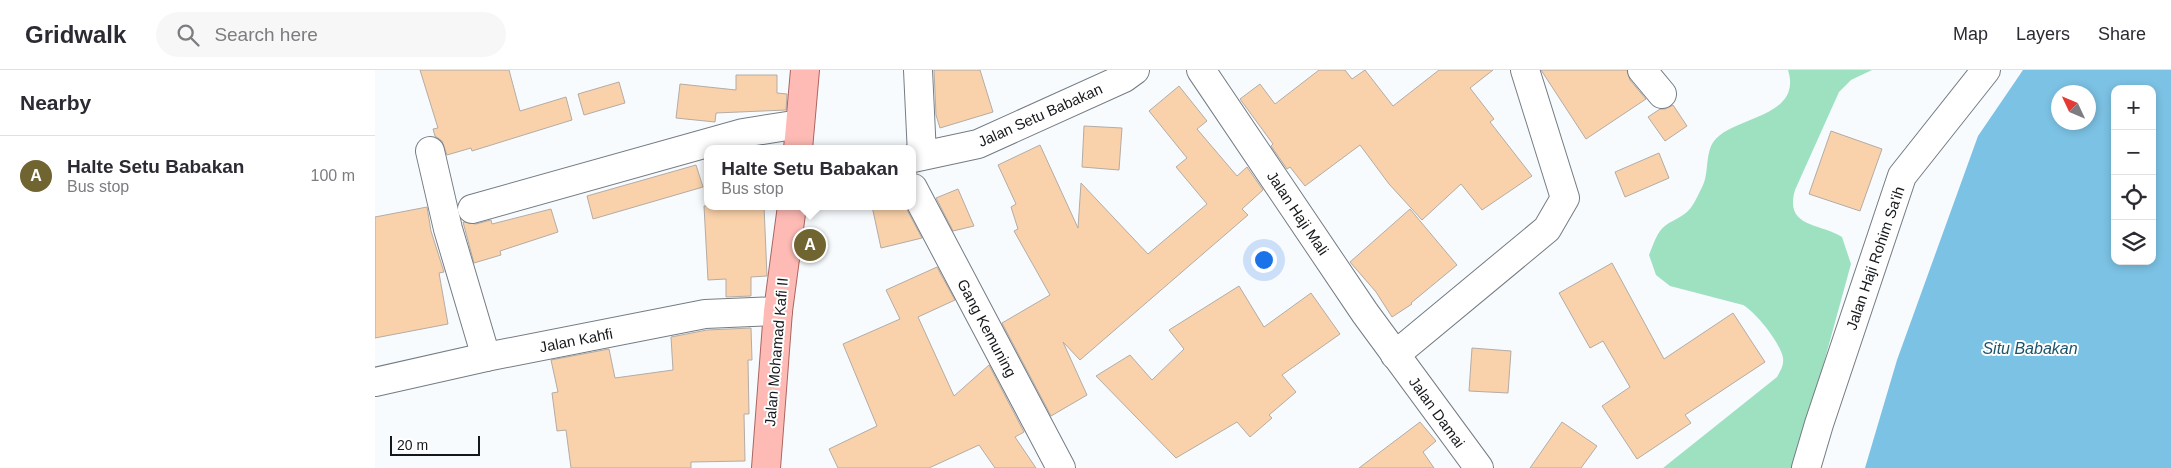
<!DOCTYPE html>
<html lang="en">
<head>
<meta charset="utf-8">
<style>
	:root { --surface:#fff; --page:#f7f7f7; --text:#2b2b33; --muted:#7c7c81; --line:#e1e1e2; --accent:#706431 }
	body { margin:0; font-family:Helvetica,sans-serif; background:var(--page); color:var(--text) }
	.controls { position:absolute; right:15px; top:15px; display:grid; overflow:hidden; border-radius:10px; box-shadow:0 2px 8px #0003 }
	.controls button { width:45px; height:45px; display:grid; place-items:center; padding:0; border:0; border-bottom:1px solid var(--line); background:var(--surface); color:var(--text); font:25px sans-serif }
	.compass { position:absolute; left:1676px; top:15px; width:45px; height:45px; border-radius:50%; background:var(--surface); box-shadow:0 2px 8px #0003; rotate:314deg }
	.scale { position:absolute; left:15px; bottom:12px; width:90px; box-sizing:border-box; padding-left:5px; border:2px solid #15181b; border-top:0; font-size:14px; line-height:18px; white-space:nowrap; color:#15181b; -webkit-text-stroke:4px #fff; paint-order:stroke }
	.you { position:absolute; left:888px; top:189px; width:18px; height:18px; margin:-12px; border:4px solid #fff; border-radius:50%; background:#1a73e8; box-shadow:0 0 0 8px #1a73e833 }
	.badge { display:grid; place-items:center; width:32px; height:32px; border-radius:50%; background:var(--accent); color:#fff; font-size:16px; font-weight:700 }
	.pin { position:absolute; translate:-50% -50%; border:2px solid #fff; box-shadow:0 1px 5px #0006 }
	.popup { position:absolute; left:329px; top:75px; width:212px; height:65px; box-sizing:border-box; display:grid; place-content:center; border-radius:10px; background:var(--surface); filter:drop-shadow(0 1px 4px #0005); font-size:16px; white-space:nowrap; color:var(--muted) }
	.popup b { font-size:19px; color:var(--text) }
	.popup::after { content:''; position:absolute; left:50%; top:100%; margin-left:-10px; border:10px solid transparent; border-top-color:var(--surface) }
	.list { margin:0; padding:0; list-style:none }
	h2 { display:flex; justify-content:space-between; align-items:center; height:65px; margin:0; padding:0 20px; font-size:21px }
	h2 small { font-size:16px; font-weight:400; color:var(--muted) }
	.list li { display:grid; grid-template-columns:32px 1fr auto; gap:15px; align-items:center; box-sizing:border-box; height:80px; padding:0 20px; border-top:1px solid var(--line) }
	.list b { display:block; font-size:19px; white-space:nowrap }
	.list p { margin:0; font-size:16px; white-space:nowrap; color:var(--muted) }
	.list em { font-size:16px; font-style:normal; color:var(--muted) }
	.icon { flex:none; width:28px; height:28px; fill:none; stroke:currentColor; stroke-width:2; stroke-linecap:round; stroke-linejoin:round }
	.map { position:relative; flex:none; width:1796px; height:398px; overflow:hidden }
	header { display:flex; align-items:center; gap:30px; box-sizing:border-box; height:70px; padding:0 25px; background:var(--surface); border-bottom:1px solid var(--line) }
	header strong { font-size:24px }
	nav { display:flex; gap:28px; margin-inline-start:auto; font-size:18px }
	.search { width:350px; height:45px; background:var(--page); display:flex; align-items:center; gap:12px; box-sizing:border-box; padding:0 18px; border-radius:28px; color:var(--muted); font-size:19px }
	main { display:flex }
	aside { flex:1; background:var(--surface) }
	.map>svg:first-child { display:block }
	.green { fill:#9ee1c1 }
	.water { fill:#7cc2e4; fill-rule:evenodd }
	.building { fill:#f9d1aa; stroke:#b4aca5 }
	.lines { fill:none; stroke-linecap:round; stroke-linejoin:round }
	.minor-casing { stroke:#747c83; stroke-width:30 }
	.major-casing { stroke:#ac645f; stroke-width:30 }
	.minor { stroke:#fff; stroke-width:28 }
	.major { stroke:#febbb5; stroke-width:28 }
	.labels { text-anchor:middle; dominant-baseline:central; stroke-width:4; stroke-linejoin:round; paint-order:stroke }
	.street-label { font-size:15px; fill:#15181b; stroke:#fff }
	.water-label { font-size:16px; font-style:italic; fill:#1c546c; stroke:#fff }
</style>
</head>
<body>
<header>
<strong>Gridwalk</strong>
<div class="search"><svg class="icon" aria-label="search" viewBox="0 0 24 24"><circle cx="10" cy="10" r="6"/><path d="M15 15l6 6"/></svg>Search here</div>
<nav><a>Map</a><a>Layers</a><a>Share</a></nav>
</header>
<main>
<aside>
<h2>Nearby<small></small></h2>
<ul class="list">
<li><span class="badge">A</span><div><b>Halte Setu Babakan</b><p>Bus stop</p></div><em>100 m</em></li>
</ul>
</aside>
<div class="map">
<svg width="1796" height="398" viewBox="0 0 1796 398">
	<rect width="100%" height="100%" fill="#f8fbfe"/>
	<path class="green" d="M1413,0H1497L1476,10L1464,22L1420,120C1409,158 1445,153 1467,167L1476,194L1420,398H1288L1402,307C1405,301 1409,296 1408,288C1406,274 1381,242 1368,235L1295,216L1281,205L1274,185C1277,178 1280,168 1285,161C1291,152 1305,149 1313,141C1319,135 1324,123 1328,115C1334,103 1330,83 1339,71C1359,46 1428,48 1413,0Z"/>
	<path class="water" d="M1648,0H1796V398H1490L1522,290L1603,66ZM1740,19H1777V191H1740ZM1684,22H1714V52H1684Z"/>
	<g class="building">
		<polygon points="45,0 134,0 145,41 191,27 197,50 97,81 96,78 72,85 67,71 60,66 58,59 63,58"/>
		<polygon points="559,0 605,0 618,42 565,58 561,45"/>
		<polygon points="944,0 970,0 977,9 990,0 1018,36 1064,0 1118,0 1095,18 1119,49 1115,52 1157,106 1107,140 1086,114 1047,150 1014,114 985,75 930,116 915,97 912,99 896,76 898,74 865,29 885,14 900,34"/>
		<polygon points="1166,0 1252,0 1255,10 1271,29 1211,69"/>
		<polygon points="361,5 402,5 402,23 412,24 411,40 341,43 340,52 301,48 305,14 361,20"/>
		<polygon points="244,12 250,33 209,45 203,24"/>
		<polygon points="804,16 832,51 822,59 862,106 872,97 888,120 867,139 873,145 705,290 688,272 712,325 676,346 627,253 675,225 639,161 643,159 636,137 641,134 623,95 665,75 703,158 706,113 773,184 832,134 801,97 812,88 774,41"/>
		<polygon points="1298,35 1312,56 1290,71 1273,47 1285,39 1290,39"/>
		<polygon points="709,56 747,58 744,100 707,97"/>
		<polygon points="1456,61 1507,79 1485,141 1434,124"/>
		<polygon points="1284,83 1294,108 1250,127 1240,102"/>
		<polygon points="321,95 328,117 218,149 212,126"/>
		<polygon points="583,119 599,156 578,161 561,128"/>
		<polygon points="329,136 389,136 392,206 376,207 376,226 351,227 351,209 333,210"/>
		<polygon points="497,136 530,136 547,168 506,178"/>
		<polygon points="52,137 56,161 69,202 64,203 73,254 0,268 0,147"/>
		<polygon points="176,139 183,162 125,181 126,185 99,193 88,152 101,154 116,150 117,154"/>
		<polygon points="1035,139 1082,195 1036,233 1037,234 1017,247 1001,222 975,192"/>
		<polygon points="1237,193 1289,289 1358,243 1390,292 1310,345 1316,353 1262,389 1227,336 1255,317 1228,271 1215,278 1184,223"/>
		<polygon points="562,197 580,230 543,247 579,326 614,295 649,362 640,367 661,398 620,398 604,375 554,398 463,398 454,379 502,356 468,274 525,249 511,220"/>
		<polygon points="864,216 889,257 936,223 965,264 907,305 921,322 894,345 897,348 875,367 862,352 801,388 721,306 755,285 777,310 809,279 794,260"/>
		<polygon points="376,258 377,290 373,290 374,344 369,344 370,391 316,392 316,398 196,398 191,360 182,361 177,323 183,322 176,290 234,279 240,308 298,300 296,267 332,260"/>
		<polygon points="1097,278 1136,281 1133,323 1094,321"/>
		<polygon points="1045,352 1061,371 1048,382 1059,398 984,398"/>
		<polygon points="1187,352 1222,376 1206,398 1155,398"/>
	</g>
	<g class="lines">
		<g class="minor-casing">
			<g id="minor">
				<polyline points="543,0 547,85"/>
				<polyline points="826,0 990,243 1104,398"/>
				<polyline points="1267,0 1287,24"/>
				<polyline points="55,81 73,159 111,287"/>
				<polyline points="538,88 603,74 749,8 760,0"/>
				<polyline points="538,118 686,398"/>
				<polyline points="97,139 368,63 425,54"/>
				<polyline points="1020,285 1172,159 1190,128 1150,0"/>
				<polyline points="0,312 111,287 330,244 403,241"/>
				<polyline points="1431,398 1444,354 1527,106 1611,0"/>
			</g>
		</g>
		<g class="major-casing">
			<g id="major">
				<polyline points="423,79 430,0"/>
				<polyline points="391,398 403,241 417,136"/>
			</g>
		</g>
		<use href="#minor" class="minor"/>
		<use href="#major" class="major"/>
	</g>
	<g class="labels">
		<g class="street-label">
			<text transform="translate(665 45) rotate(-24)">Jalan Setu Babakan</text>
			<text transform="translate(923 143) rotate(56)">Jalan Haji Mali</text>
			<text transform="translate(1500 188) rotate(-71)">Jalan Haji Rohim Sa'ih</text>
			<text transform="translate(612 258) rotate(62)">Gang Kemuning</text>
			<text transform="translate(201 270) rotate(-11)">Jalan Kahfi</text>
			<text transform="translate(401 282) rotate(-85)">Jalan Mohamad Kafi II</text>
			<text transform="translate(1062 342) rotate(54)">Jalan Damai</text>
		</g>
		<g class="water-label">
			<text x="1655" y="278">Situ Babakan</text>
		</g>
	</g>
</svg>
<div class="controls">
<button>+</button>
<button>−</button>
<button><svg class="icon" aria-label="locate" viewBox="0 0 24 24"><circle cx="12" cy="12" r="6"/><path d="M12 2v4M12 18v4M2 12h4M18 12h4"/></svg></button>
<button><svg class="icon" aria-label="layers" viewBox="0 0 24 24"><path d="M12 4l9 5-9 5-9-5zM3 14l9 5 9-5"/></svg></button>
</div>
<svg class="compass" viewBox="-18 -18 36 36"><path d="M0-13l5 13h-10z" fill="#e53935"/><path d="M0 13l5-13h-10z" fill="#7c7c81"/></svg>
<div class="scale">20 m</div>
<div class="you"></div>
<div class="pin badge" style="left:435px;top:175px">A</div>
<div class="popup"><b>Halte Setu Babakan</b>Bus stop</div>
</div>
</main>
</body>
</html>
